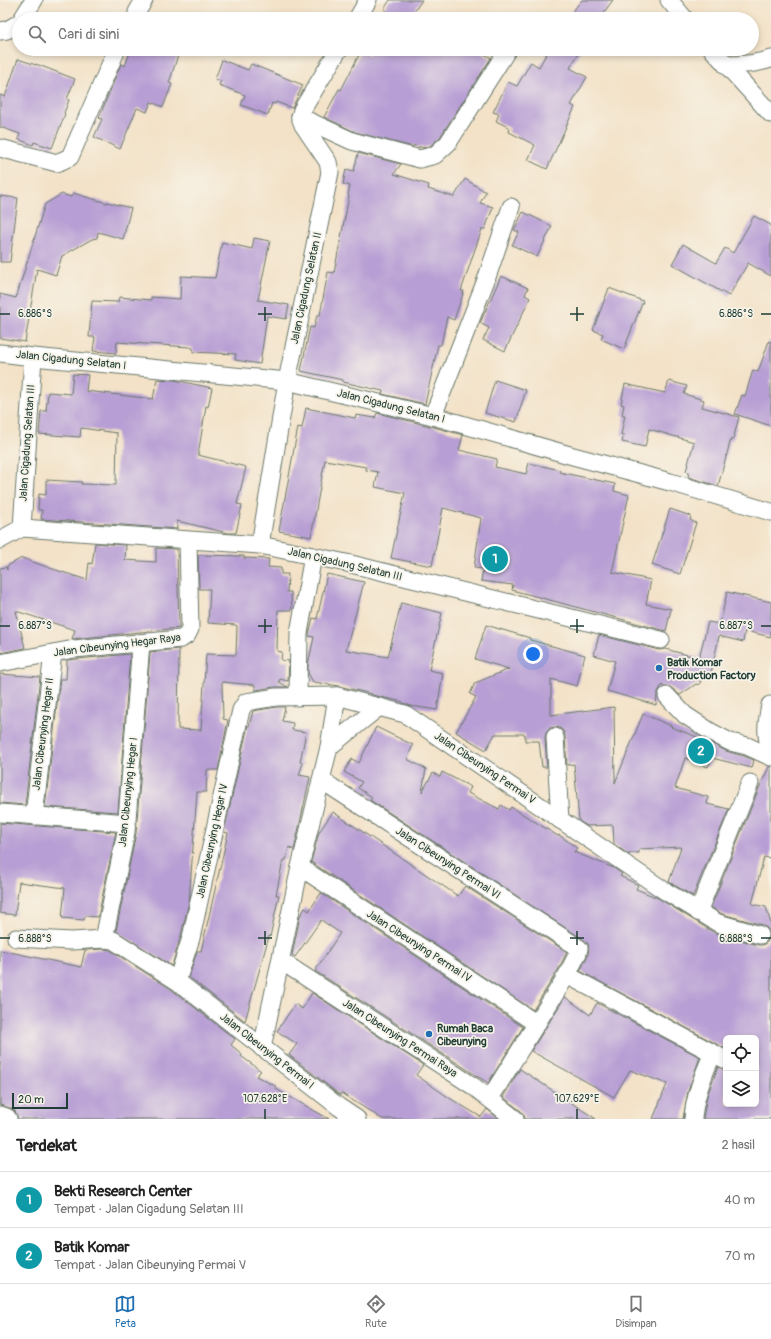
<!DOCTYPE html>
<html lang="id">
<head>
<meta charset="utf-8">
<style>
	:root { --surface:#fff; --page:#f2f2f2; --text:#222; --muted:#767676; --line:#e0e0e0; --accent:#1f6fb2 }
	body { margin:0; font-family:Pangolin,sans-serif; background:var(--page); color:var(--text) }
	.controls { position:absolute; right:12px; bottom:12px; display:grid; overflow:hidden; border-radius:6px; box-shadow:0 2px 6px #0003 }
	.controls button { width:36px; height:36px; display:grid; place-items:center; padding:0; border:0; border-bottom:1px solid var(--line); background:var(--surface); color:var(--text); font:20px sans-serif }
	.scale { position:absolute; left:12px; bottom:10px; width:56px; box-sizing:border-box; padding-left:4px; border:2px solid #1f3d34; border-top:0; font-size:11px; line-height:14px; white-space:nowrap; color:#1f3d34; -webkit-text-stroke:3px #f7f3e8; paint-order:stroke }
	.you { position:absolute; left:533px; top:654px; width:14px; height:14px; margin:-10px; border:3px solid #fff; border-radius:50%; background:#1a73e8; box-shadow:0 0 0 6px #1a73e833 }
	.badge { display:grid; place-items:center; width:26px; height:26px; border-radius:50%; background:var(--accent); color:#fff; font-size:13px; font-weight:700 }
	.pin { position:absolute; translate:-50% -50%; border:2px solid #fff; box-shadow:0 1px 4px #0006 }
	.list { margin:0; padding:0; list-style:none }
	h2 { display:flex; justify-content:space-between; align-items:center; height:52px; margin:0; padding:0 16px; font-size:17px }
	h2 small { font-size:13px; font-weight:400; color:var(--muted) }
	.list li { display:grid; grid-template-columns:26px 1fr auto; gap:12px; align-items:center; box-sizing:border-box; height:56px; padding:0 16px; border-top:1px solid var(--line) }
	.list b { display:block; font-size:15px; white-space:nowrap }
	.list p { margin:0; font-size:13px; white-space:nowrap; color:var(--muted) }
	.list em { font-size:13px; font-style:normal; color:var(--muted) }
	.icon { flex:none; width:22px; height:22px; fill:none; stroke:currentColor; stroke-width:2; stroke-linecap:round; stroke-linejoin:round }
	.map { position:relative; flex:none; width:771px; height:1119px; overflow:hidden }
	.search { position:absolute; background:var(--surface); box-shadow:0 2px 6px #0003; left:12px; right:12px; top:12px; height:44px; display:flex; align-items:center; gap:10px; box-sizing:border-box; padding:0 14px; border-radius:22px; color:var(--muted); font-size:15px }
	.sheet { height:164px; background:var(--surface) }
	nav { display:flex; justify-content:space-around; align-items:center; box-sizing:border-box; height:56px; border-top:1px solid var(--line); background:var(--surface); font-size:11px; color:var(--muted) }
	nav a { display:grid; justify-items:center; gap:2px }
	nav .on { color:var(--accent) }
	.map>svg:first-child { display:block }
	.building { fill:#b79ed4 }
	.lines { fill:none; stroke-linecap:round; stroke-linejoin:round }
	.minor-casing { stroke:#697768; stroke-width:19 }
	.tertiary-casing { stroke:#697768; stroke-width:23 }
	.minor { stroke:#fff; stroke-width:17 }
	.tertiary { stroke:#fff; stroke-width:21 }
	.ticks { fill:none; stroke:#1f3d34; stroke-width:1.5 }
	.poi-dot { fill:#1f6fb2; stroke:#f7f3e8; stroke-width:1.5 }
	.labels { text-anchor:middle; dominant-baseline:central; stroke-width:3.5; stroke-linejoin:round; paint-order:stroke }
	.street-label { font-size:11px; fill:#1f3d34; stroke:#f7f3e8 }
	.poi-label { font-size:11px; font-weight:bold; fill:#1f3d34; stroke:#f7f3e8; text-anchor:start }
	.ticks-label { font-size:10px; text-anchor:middle; fill:#1f3d34; stroke:#f7f3e8; stroke-width:3.5; stroke-linejoin:round; paint-order:stroke }
</style>
</head>
<body>
<div class="map">
<svg width="771" height="1119" viewBox="0 0 771 1119">
	<rect width="100%" height="100%" fill="#f7f3e8"/>
	<filter id="ink" filterUnits="userSpaceOnUse"><feTurbulence type="fractalNoise" baseFrequency=".025" numOctaves="2"/><feDisplacementMap in="SourceGraphic" scale="8" xChannelSelector="R" yChannelSelector="G"/><feConvolveMatrix kernelMatrix="1 2 1 2 8 2 1 2 1" color-interpolation-filters="sRGB"/></filter>
	<filter id="wash" filterUnits="userSpaceOnUse"><feTurbulence type="fractalNoise" baseFrequency=".012" numOctaves="4" result="noise"/><feDisplacementMap in="SourceGraphic" scale="16" xChannelSelector="R" yChannelSelector="G"/><feGaussianBlur stdDeviation="0.9" result="paint"/><feColorMatrix in="noise" values="0 0 0 0 0 0 0 0 0 0 0 0 0 0 0 0 0 1.4 0 .05"/><feComposite in="paint" operator="in"/></filter>
	<g filter="url(#wash)">
		<rect width="100%" height="100%" fill="#f3e2c8"/>
		<g id="blocks">
			<g class="building">
				<polygon points="390,0 422,0 409,19 398,19 384,9"/>
				<polygon points="582,0 613,0 599,19 566,19"/>
				<polygon points="131,49 180,49 169,83 172,84 163,107 151,102 147,112 137,108 120,149 94,137 102,119 99,118 111,88 121,64 125,66"/>
				<polygon points="372,49 477,49 491,58 440,137 430,146 422,148 420,146 419,148 414,145 413,147 355,132 324,117 339,89 341,90 361,51 369,55"/>
				<polygon points="549,49 581,49 570,68 587,77 571,105 575,107 547,169 528,160 535,145 509,132 510,128 496,121 499,114 493,112 508,82 517,86 531,62 539,67"/>
				<polygon points="18,59 36,65 36,64 75,79 67,99 69,100 64,113 65,114 52,148 34,142 33,145 18,139 20,134 0,127 0,95 5,97"/>
				<polygon points="222,60 248,70 251,64 303,85 292,108 276,102 275,104 272,103 268,115 241,105 245,95 219,85 221,81 215,79"/>
				<polygon points="358,153 401,164 394,174 429,185 428,189 454,197 465,179 486,192 480,203 493,207 485,229 482,229 473,255 461,291 464,291 454,320 447,317 441,345 438,345 425,404 382,394 383,391 343,382 343,380 301,371 310,327 314,328 317,315 320,315 328,272 334,273 349,196 348,195 350,186 343,184 346,169 354,171"/>
				<polygon points="73,193 107,203 107,202 131,208 123,239 98,232 97,238 92,239 62,256 56,275 37,269 25,342 0,338 0,294 16,298 45,204 62,194 71,197"/>
				<polygon points="0,196 18,198 10,262 0,262"/>
				<polygon points="523,212 552,226 537,257 512,245 519,232 514,230"/>
				<polygon points="754,216 771,225 771,276 748,263 729,296 672,264 683,244 716,263 725,248 733,253"/>
				<polygon points="254,238 270,241 258,300 289,305 286,319 267,316 260,364 235,360 236,354 193,352 193,348 189,347 117,342 116,353 93,351 95,337 89,337 92,301 118,302 119,297 151,300 151,297 180,299 181,276 215,278 222,242 252,249"/>
				<polygon points="501,276 528,288 525,295 530,298 505,351 483,340 489,328 480,323"/>
				<polygon points="609,288 643,301 624,349 601,339 603,334 593,330"/>
				<polygon points="769,341 771,342 771,426 735,414 742,395 745,396 753,370 758,372"/>
				<polygon points="73,374 88,375 86,391 153,399 157,379 174,380 212,388 208,407 206,406 198,455 246,467 237,504 242,505 236,533 228,533 177,521 177,529 41,519 42,510 38,510 39,494 46,495 46,480 82,482 81,484 116,485 117,433 81,428 80,437 39,434 41,411 46,411 48,392 71,394"/>
				<polygon points="495,380 526,390 516,422 485,413"/>
				<polygon points="669,381 687,386 684,394 704,400 702,407 739,417 733,440 731,439 718,486 688,477 689,472 686,471 694,442 649,429 645,447 622,442 624,435 621,435 625,415 622,415 624,405 621,404 625,384 665,393"/>
				<polygon points="306,408 355,418 356,415 375,418 377,413 430,426 463,435 459,450 497,459 495,467 526,474 529,463 560,470 559,472 615,484 614,491 629,495 612,572 651,580 646,604 671,609 666,631 512,590 513,585 481,581 483,569 474,568 481,518 443,508 432,566 391,558 405,493 375,487 378,472 366,470 366,467 325,460 311,537 279,531 298,427 302,428"/>
				<polygon points="670,509 691,516 690,520 696,523 680,574 652,565"/>
				<polygon points="95,543 126,545 125,560 156,562 156,548 177,549 179,628 72,639 75,630 16,611 25,648 0,653 0,568 6,567 7,570 7,566 22,558 50,568 87,580 89,563 92,564"/>
				<polygon points="198,555 244,556 244,558 269,559 268,567 281,568 281,574 288,574 287,592 291,592 292,610 278,610 277,651 282,652 281,660 289,661 288,681 280,679 279,682 288,687 274,687 255,690 255,685 222,682 223,719 228,720 218,770 207,770 206,792 197,792 189,902 181,935 172,966 116,931 136,833 150,652 179,649 178,729 201,730 206,654 236,655 237,626 236,625 208,623 210,589 199,589"/>
				<polygon points="327,574 364,582 346,650 388,657 401,603 442,613 429,670 443,673 437,710 411,706 403,703 403,702 372,695 372,694 339,686 313,682 308,673 308,665 314,637 309,636 309,634 313,618 317,619"/>
				<polygon points="727,592 771,602 771,637 745,631 743,642 719,636 710,678 703,676 699,685 696,684 680,695 670,687 664,687 662,685 657,694 656,705 607,691 615,661 594,655 599,635 659,650 665,649 699,658 708,622 720,624"/>
				<polygon points="486,625 530,638 530,640 585,655 577,686 551,679 551,715 614,707 615,783 643,714 672,726 671,727 705,740 726,751 744,756 754,760 752,768 712,758 708,767 685,758 675,788 708,797 707,804 729,809 693,896 669,882 681,847 639,849 639,853 630,853 629,855 614,844 613,825 587,826 579,821 574,764 567,765 565,736 564,732 560,728 555,727 550,728 546,733 545,738 547,767 542,767 539,741 525,741 525,734 495,734 486,750 456,732 476,697 470,694 475,683 509,669 475,659"/>
				<polygon points="130,654 118,812 45,807 60,679 66,679 67,660"/>
				<polygon points="0,674 40,677 25,805 0,803"/>
				<polygon points="277,707 285,707 282,721 293,723 292,730 306,732 300,762 303,763 299,775 310,777 294,850 289,847 286,860 283,860 276,895 279,895 270,937 269,936 245,1021 189,977 197,951 201,951 228,833 224,832 248,725 249,726 253,711"/>
				<polygon points="376,727 413,745 407,759 426,769 422,792 433,773 440,777 442,772 471,787 468,793 499,809 501,805 509,810 511,807 558,836 559,835 577,848 574,852 614,868 622,874 620,876 638,885 636,889 658,898 713,932 758,945 763,945 767,942 769,938 770,933 767,928 763,925 722,914 711,907 759,788 769,767 771,767 771,858 764,857 752,904 766,907 771,924 771,1119 703,1119 707,1096 718,1067 726,1070 726,1104 756,1104 756,1038 726,1038 726,1049 580,971 587,957 589,950 588,944 584,940 370,800 372,797 358,788 362,782 344,772 352,759 359,763"/>
				<polygon points="333,812 458,896 465,886 567,952 558,970 533,1010 311,862 319,832"/>
				<polygon points="0,823 116,832 98,917 85,916 84,920 62,918 65,888 19,882 15,915 0,913"/>
				<polygon points="321,893 523,1027 488,1083 315,971 340,933 321,920 295,957 292,955 300,916 305,908 309,911"/>
				<polygon points="104,949 110,950 171,989 235,1039 231,1045 242,1054 241,1056 261,1071 256,1076 277,1087 276,1089 329,1119 18,1119 15,1111 10,1108 0,1105 0,950 81,967 85,950"/>
				<polygon points="312,993 423,1065 416,1075 451,1099 481,1117 487,1109 499,1119 382,1119 341,1093 340,1095 289,1055 297,1044 277,1031 295,1004 302,1009"/>
				<polygon points="565,997 590,1015 597,1003 700,1057 688,1091 683,1119 653,1119 667,1084 630,1070 614,1097 531,1051"/>
				<polygon points="520,1069 596,1119 525,1119 524,1115 521,1111 503,1097"/>
			</g>
		</g>
	</g>
	<g filter="url(#ink)">
		<use href="#blocks" fill-opacity="0" stroke="#697768" stroke-width="1"/>
		<g class="lines">
			<g class="minor-casing">
				<g id="minor">
					<polyline points="669,0 685,19"/>
					<polyline points="137,12 144,0"/>
					<polyline points="22,19 34,0"/>
					<polyline points="357,19 368,0"/>
					<polyline points="0,31 7,30 19,23"/>
					<polyline points="712,49 771,114"/>
					<path d="M726,65C742,65 756,64 771,59"/>
					<polyline points="300,117 352,141 420,159 435,155 448,143 508,49"/>
					<polyline points="0,148 57,163 70,157 117,49"/>
					<polyline points="0,353 33,357 287,381 433,416 573,456 670,482 771,512"/>
					<polyline points="433,416 486,280 511,207"/>
					<polyline points="22,528 33,357"/>
					<polyline points="0,540 22,528 260,545 351,564 661,640"/>
					<polyline points="260,545 287,381 330,172 328,162 303,125 300,117 302,110 339,49"/>
					<polyline points="0,663 74,649 181,639 187,635 190,629 188,541"/>
					<polyline points="667,696 685,715 711,732 730,742 747,746 771,757"/>
					<polyline points="298,697 299,633 313,556"/>
					<path d="M770,705C766,725 765,734 771,753"/>
					<polyline points="555,737 560,820"/>
					<polyline points="329,747 379,707"/>
					<polyline points="321,780 579,948 578,953 567,975 490,1098"/>
					<polyline points="0,813 127,823"/>
					<polyline points="34,816 53,653"/>
					<polyline points="300,867 537,1024"/>
					<polyline points="698,912 750,783"/>
					<polyline points="16,938 72,941 104,939 113,940 177,981 339,1107 357,1119"/>
					<polyline points="104,939 126,832 141,643"/>
					<polyline points="281,961 473,1086 515,1119"/>
					<polyline points="567,975 726,1060"/>
					<polyline points="177,981 191,938 241,710 246,702 276,697 337,696 405,714 665,891 718,923 760,935"/>
					<polyline points="262,1048 300,867 329,747 337,696"/>
					<path d="M693,1119C694,1097 704,1073 713,1053"/>
				</g>
			</g>
			<g class="tertiary-casing">
				<polyline id="tertiary" points="0,1117 6,1119"/>
			</g>
			<use href="#minor" class="minor"/>
			<use href="#tertiary" class="tertiary"/>
		</g>
	</g>
	<path class="ticks" d="M265,307V321M577,307V321M0,314H10M258,314H272M570,314H584M761,314H771M265,619V633M577,619V633M0,626H10M258,626H272M570,626H584M761,626H771M265,931V945M577,931V945M0,938H10M258,938H272M570,938H584M761,938H771M265,1109V1119M577,1109V1119"/>
	<g class="poi-dot">
		<circle cx="659" cy="668" r="4"/>
		<circle cx="429" cy="1034" r="4"/>
	</g>
	<g class="labels">
		<g class="street-label">
			<text transform="translate(306 288) rotate(-78)">Jalan Cigadung Selatan II</text>
			<text transform="translate(71 360) rotate(6)">Jalan Cigadung Selatan I</text>
			<text transform="translate(391 406) rotate(14)">Jalan Cigadung Selatan I</text>
			<text transform="translate(27 443) rotate(-86)">Jalan Cigadung Selatan III</text>
			<text transform="translate(345 564) rotate(13)">Jalan Cigadung Selatan III</text>
			<text transform="translate(117 645) rotate(-7)">Jalan Cibeunying Hegar Raya</text>
			<text transform="translate(43 734) rotate(-83)">Jalan Cibeunying Hegar II</text>
			<text transform="translate(485 768) rotate(34)">Jalan Cibeunying Permai V</text>
			<text transform="translate(128 792) rotate(-84)">Jalan Cibeunying Hegar I</text>
			<text transform="translate(212 841) rotate(-78)">Jalan Cibeunying Hegar IV</text>
			<text transform="translate(448 863) rotate(33)">Jalan Cibeunying Permai VI</text>
			<text transform="translate(419 946) rotate(33)">Jalan Cibeunying Permai IV</text>
			<text transform="translate(400 1038) rotate(33)">Jalan Cibeunying Permai Raya</text>
			<text transform="translate(267 1051) rotate(38)">Jalan Cibeunying Permai I</text>
		</g>
		<g class="poi-label">
			<text x="667" y="662">Batik Komar<tspan x="667" dy="13">Production Factory</tspan></text>
			<text x="437" y="1028">Rumah Baca<tspan x="437" dy="13">Cibeunying</tspan></text>
		</g>
	</g>
	<g class="ticks-label">
		<text x="35" y="317">6.886°S</text>
		<text x="736" y="317">6.886°S</text>
		<text x="35" y="629">6.887°S</text>
		<text x="736" y="629">6.887°S</text>
		<text x="35" y="942">6.888°S</text>
		<text x="736" y="942">6.888°S</text>
		<text x="265" y="1102">107.628°E</text>
		<text x="577" y="1102">107.629°E</text>
	</g>
</svg>
<div class="controls">
<button><svg class="icon" aria-label="locate" viewBox="0 0 24 24"><circle cx="12" cy="12" r="6"/><path d="M12 2v4M12 18v4M2 12h4M18 12h4"/></svg></button>
<button><svg class="icon" aria-label="layers" viewBox="0 0 24 24"><path d="M12 4l9 5-9 5-9-5zM3 14l9 5 9-5"/></svg></button>
</div>
<div class="scale">20 m</div>
<div class="you"></div>
<div class="pin badge" style="left:495px;top:559px;background:#0f9aa8">1</div>
<div class="pin badge" style="left:701px;top:751px;background:#0f9aa8">2</div>
<div class="search"><svg class="icon" aria-label="search" viewBox="0 0 24 24"><circle cx="10" cy="10" r="6"/><path d="M15 15l6 6"/></svg>Cari di sini</div>
</div>
<section class="sheet">
<h2>Terdekat<small>2 hasil</small></h2>
<ul class="list">
<li><span class="badge" style="background:#0f9aa8">1</span><div><b>Bekti Research Center</b><p>Tempat · Jalan Cigadung Selatan III</p></div><em>40 m</em></li>
<li><span class="badge" style="background:#0f9aa8">2</span><div><b>Batik Komar</b><p>Tempat · Jalan Cibeunying Permai V</p></div><em>70 m</em></li>
</ul>
</section>
<nav>
<a class="on"><svg class="icon" aria-label="map" viewBox="0 0 24 24"><path d="M3 6l6-2 6 2 6-2v14l-6 2-6-2-6 2zM9 4v14M15 6v14"/></svg>Peta</a>
<a><svg class="icon" aria-label="directions" viewBox="0 0 24 24"><path d="M12 3l9 9-9 9-9-9zM9 14v-3h6M13 9l2 2-2 2"/></svg>Rute</a>
<a><svg class="icon" aria-label="saved" viewBox="0 0 24 24"><path d="M7 4h10v16l-5-4-5 4z"/></svg>Disimpan</a>
</nav>
</body>
</html>
